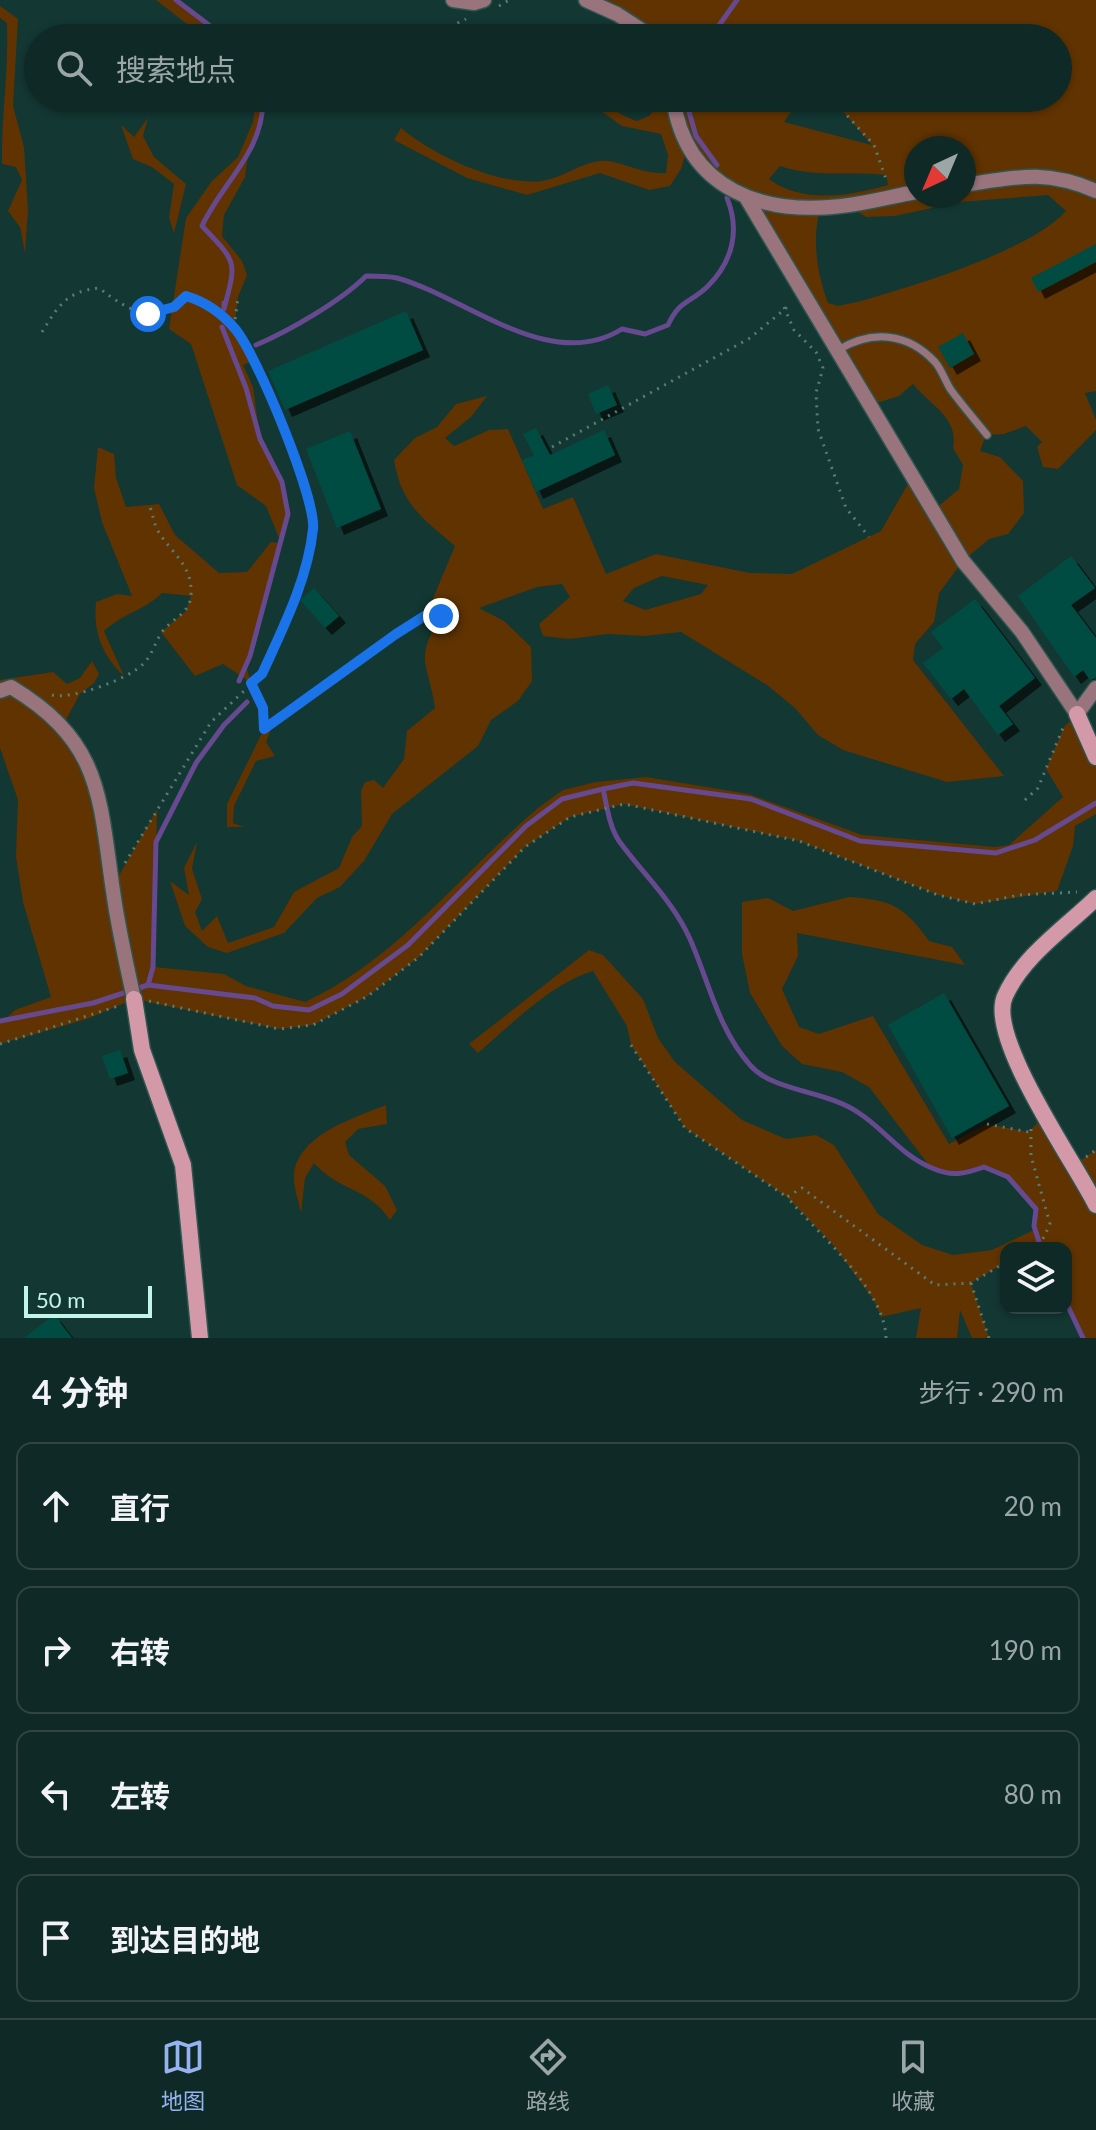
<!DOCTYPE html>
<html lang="zh">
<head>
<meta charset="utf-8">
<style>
	:root { --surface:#0e2926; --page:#1c3532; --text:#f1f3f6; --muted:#9ba6a7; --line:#2e4543; --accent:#95b2f1 }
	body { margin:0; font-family:Lato,"Noto Sans SC",sans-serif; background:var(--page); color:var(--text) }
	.controls { position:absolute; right:24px; bottom:24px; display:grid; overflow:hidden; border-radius:16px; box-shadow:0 2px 6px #0004 }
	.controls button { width:72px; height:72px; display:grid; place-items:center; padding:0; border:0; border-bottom:2px solid var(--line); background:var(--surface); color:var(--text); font:40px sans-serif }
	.compass { position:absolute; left:904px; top:136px; width:72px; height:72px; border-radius:50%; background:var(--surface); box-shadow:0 2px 6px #0004; rotate:224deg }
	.scale { position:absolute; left:24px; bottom:20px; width:128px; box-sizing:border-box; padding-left:8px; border:4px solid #c2f4ea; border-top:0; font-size:22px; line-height:28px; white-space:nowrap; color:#c2f4ea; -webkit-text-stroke:6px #133732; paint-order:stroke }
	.stop { position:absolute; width:24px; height:24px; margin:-18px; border:6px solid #1a73e8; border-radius:50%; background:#fff }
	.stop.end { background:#1a73e8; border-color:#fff; box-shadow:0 2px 8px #0008 }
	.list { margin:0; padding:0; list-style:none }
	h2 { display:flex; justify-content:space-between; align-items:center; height:104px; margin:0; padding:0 32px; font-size:34px }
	h2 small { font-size:26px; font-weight:400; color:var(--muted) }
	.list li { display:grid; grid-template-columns:52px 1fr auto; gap:24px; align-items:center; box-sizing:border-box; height:128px; margin:0 16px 16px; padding:0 16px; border:2px solid var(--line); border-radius:16px }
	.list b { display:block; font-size:30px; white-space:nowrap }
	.list em { font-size:26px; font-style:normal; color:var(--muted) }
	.icon { flex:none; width:44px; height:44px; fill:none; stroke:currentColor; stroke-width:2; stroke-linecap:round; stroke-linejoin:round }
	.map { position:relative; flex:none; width:1096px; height:1338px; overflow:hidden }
	.search { position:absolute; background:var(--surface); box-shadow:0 2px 6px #0004; left:24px; right:24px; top:24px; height:88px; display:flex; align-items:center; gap:20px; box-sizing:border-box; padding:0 28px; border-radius:44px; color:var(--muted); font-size:30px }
	.sheet { height:680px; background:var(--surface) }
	nav { display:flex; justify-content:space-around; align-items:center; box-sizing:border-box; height:112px; border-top:2px solid var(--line); background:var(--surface); font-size:22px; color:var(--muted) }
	nav a { display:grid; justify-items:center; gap:4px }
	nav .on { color:var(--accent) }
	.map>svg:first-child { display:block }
	.green { fill:#603300; fill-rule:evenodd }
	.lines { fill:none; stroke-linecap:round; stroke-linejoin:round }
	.stream { stroke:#66498f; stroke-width:5 }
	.building { fill:#004c43; filter:url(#shadow) }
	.lane-casing { stroke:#2f554f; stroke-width:10 }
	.street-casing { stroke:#2f554f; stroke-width:17 }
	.secondary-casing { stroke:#2f554f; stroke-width:19 }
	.path { stroke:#557e77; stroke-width:3; stroke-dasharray:2 6; stroke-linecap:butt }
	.lane { stroke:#99747d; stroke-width:7 }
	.street { stroke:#99747d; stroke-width:14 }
	.secondary { stroke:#d499a9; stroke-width:16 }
	.route { stroke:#1a73e8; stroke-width:10 }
</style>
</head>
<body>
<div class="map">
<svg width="1096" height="1338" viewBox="0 0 1096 1338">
	<defs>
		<filter id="shadow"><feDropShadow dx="7" dy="7" stdDeviation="0" flood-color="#0009"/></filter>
	</defs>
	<rect width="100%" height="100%" fill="#133732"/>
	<g class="green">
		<polygon points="156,0 177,0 226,38 200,34"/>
		<path d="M586,0H1096V391L1085,393L1096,420V430L1058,469L1043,467L1037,447L1042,442L1026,426L1004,434L986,435L980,451L1000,457L1023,481L1024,513L1008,534L989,539L963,561L939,593L934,622L915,644L913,660L1004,776L947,782L843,750L818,735L795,708L767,685L681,632L644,636L607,634L570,639L543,636L539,624L570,597L562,584L537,587L479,608L504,621L531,647L532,681L518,701L491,720L478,746L392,814L364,861L340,887L317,898L284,933L227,953L208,947L185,926L170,881L189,895L184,868L197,842L192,869L202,899L195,912L202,931L217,916L228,943L274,927L294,892L339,868L352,837L362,826L361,791L365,782L374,780L383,788L404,759L407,731L435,708C428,660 414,664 440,616L426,615L455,546C422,518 401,504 394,460L415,438L437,427L456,404L487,396L471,417L445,438L454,446L489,430L508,429L543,509L573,497L606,574L656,554L750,573L792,574L881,531L913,475L934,510L959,489L963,465L953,448C959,418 931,406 913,384L899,396L870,405L747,199L688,145L681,169L670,186L649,190L600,173L527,195L467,178L394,140L401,128C435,156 498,186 542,181C562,178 580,163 600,161C620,159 640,175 666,173L668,155L661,134L622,126L587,101L576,98C604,98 612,113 637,121L649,116L665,98H810L796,104L784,122L872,145L831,98H1058V38H803L801,33L790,38H654ZM916,148H964V196H916ZM780,166C815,178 849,171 886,175L888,185C850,196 802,204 769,179ZM1048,195L1066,211C1030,251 911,287 857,302L838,306L828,303C817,273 811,238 821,206L847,205L866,217L895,216L960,202ZM662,576L708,585L701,594L645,610L623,601L634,588Z"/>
		<path d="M0,6L18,19L13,106L24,147L28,209L25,253L20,227L8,211L22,180L16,167L2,164C1,117 9,70 7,23L0,18Z"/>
		<path d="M256,98H263V122L248,155L245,177L224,215L222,236L242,261L247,275L238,297L234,328L256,360L243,365L253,387L260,439L282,482L288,514L246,666L251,683L223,664L195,676L161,632L186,611L191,596L162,593C145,610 122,614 104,631L124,676C102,655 93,632 96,602L117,594L132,596L102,522L94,488L98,447L114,454L116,478L126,507L159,504L175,535L219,573L247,572L271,542L281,543L266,506L237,485L191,344L169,329L186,218L212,181L238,157L253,122Z"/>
		<polygon points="148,118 143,136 154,157 186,184 174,233 169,218 174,184 152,167 133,159 121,125 134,137"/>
		<path d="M92,661L99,674L94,683L80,694L62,727L79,747L113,886L157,809L154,967L224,974L246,986L305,1002C400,957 460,874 538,808L563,790L596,782L646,777L749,794L862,835L995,847L1009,845L1063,797L1046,769L1064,727L1077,714L1096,757V814L1075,826L1073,846L1057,891L975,904L938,895L799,841L624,804L570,817L525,847L419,957L368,996L313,1025L279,1029L134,999L87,1019L0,1044V1024L15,1010L51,997L23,902L16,857L18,800L0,748V680L53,672L67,684L80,678Z"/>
		<polygon points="274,722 266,742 275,756 256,761 234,806 233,823 244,827 227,827 227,804 264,729"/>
		<path d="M849,897C892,900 904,906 929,941L952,947L965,965L797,933L798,956L782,989L799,1027L819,1034L873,1016L949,1144L987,1124L1029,1132L1045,1114L1075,1164L1096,1150V1338H1083L1066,1302V1248H1006V1262L971,1283L989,1338H972L960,1310L957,1338H916L921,1308L881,1317L873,1299L833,1245L787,1197L685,1128L631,1045L627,1026L593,971C550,984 511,1025 478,1053L469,1044L589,950L603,955L643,999L658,1038L675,1062L742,1120L786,1139L816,1135L834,1145L878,1214L922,1245L953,1255L992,1250L1034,1230L1035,1209L1008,1177L984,1167L958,1176L931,1168L869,1087L842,1072L802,1064L782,1046L750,993L742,954V902L768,898L793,911Z"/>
		<path d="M386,1105L387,1124L358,1129L345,1142L349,1155L385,1186L397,1210L390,1220C369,1188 339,1191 314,1163L305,1178L301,1213C299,1202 293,1186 294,1175C297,1135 356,1117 386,1105Z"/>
	</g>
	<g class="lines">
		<g class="stream">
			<polyline points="176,0 226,38"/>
			<polyline points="710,38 737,0"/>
			<polyline points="685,98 696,136 717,165"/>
			<path d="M224,303V309C237,260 237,263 202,226C223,181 264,152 263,98"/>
			<polyline points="222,327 246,388 260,439 282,482 288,514 250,656 239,681"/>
			<path d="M256,345C289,331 341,301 366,276C376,276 388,276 397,278C466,297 550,374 622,329L645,334L668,325C680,299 691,303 708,286C733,261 740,230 727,198"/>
			<path d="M603,789C607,806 609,826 619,841C643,874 673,901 690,939C709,982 718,1029 750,1065C773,1092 826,1090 859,1113C885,1130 902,1156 932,1168C952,1177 964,1174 984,1167L1008,1177L1036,1209L1034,1226L1041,1248"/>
			<polyline points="148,985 153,967 156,842 196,763 224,725 247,702"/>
			<polyline points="0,1021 93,1003 148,985 255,998 273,1006 309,1010 342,994 408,945 526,826 562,799 603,789 633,783 751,799 860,841 996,853 1035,840 1096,803"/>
			<polyline points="1066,1302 1083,1338"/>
		</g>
	</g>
	<g class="building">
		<polygon points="1096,244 1096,262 1038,292 1031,278"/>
		<polygon points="406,311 423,350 285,410 268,371"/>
		<polygon points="963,333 974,354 950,368 938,347"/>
		<polygon points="608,385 617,405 596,414 588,394"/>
		<polygon points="536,428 550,455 604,430 615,455 536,492 522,460 534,455 523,434"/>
		<polygon points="350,431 381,509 337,528 306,449"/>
		<polygon points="1071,556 1095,588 1071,605 1096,638 1096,678 1090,680 1083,670 1074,677 1018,596"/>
		<polygon points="314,588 339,616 325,628 300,600"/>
		<polygon points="975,599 1035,678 999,706 1013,724 998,735 964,689 951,699 923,663 943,648 931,632"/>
		<polygon points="944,993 1009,1106 952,1138 888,1025"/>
		<polygon points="120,1050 128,1073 110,1079 102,1056"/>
		<polygon points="54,1315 72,1338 24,1338"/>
	</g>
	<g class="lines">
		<g class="lane-casing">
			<path id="lane" d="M838,350C872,330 907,332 935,362C942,370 945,381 951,390C962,405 975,420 987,435"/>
		</g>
		<g class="street-casing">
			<g id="street">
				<polyline points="453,0 474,3 484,0"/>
				<polyline points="586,0 617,14 654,38"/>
				<path d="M673,98C686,191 765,217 849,205C872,202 894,196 916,192"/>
				<path d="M964,185C1016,177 1045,169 1096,191"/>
				<polyline points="747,199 963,561 1022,632 1077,714 1096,688"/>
				<path d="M0,691L11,687C102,742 99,796 113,891C118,927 126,963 134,999"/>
			</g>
		</g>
		<g class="secondary-casing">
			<g id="secondary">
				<polyline points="1077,714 1096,757"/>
				<path d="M1096,898C1065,928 1023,956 1005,996C986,1037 1076,1164 1096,1205"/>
				<polyline points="134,999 142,1050 183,1165 200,1338"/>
			</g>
		</g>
		<g class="path">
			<polyline points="499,6 509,0"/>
			<polyline points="443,30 466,19"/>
			<polyline points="831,98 874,145 887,182"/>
			<polyline points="784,307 794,330 816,352 823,368 816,393 818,429 846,508 869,537"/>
			<path d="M42,332C58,306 67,291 99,288C129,311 153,326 186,296L206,302L234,328"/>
			<polyline points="552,447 750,338 791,304"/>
			<polyline points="251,683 263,708 264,729 396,634 426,615 441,616"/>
			<path d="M52,695C71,700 129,679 143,664C152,656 155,642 162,632C172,618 190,614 191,595C193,565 171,553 158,531C154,524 153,515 150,507"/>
			<polyline points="1025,800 1038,788 1063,728"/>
			<polyline points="125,863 211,722 262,674 302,576 313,527 306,489 256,360 234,328 238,297"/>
			<polyline points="149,1001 279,1029 313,1025 368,996 419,957 525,847 570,817 624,804 799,841 938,895 975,904 1019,895 1077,892"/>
			<polyline points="0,1044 118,1006"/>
			<polyline points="631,1045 685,1128 787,1197"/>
			<polyline points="987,1124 1029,1132"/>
			<polyline points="1031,1129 1031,1156 1050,1224 1040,1245 1034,1248"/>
			<polyline points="1086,1157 1096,1150"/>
			<polyline points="971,1283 989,1338"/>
			<path d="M886,1338C885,1289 817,1233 787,1197L802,1188L935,1285L971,1283L1006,1262"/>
		</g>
		<use href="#lane" class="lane"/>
		<use href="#street" class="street"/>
		<use href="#secondary" class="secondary"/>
	</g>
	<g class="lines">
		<path class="route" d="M148,314L174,307L186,296C206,302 222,313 236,330C257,356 316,498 313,529C308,579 282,630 262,674L251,683L263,708L264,729L396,634L426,615L441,616"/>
	</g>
</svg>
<div class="controls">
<button><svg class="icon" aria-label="layers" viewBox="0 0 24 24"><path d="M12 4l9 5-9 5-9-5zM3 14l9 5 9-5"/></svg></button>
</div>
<svg class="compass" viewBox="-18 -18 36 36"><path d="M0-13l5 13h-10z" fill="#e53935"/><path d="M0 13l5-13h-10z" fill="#9ba6a7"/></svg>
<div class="scale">50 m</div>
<div class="stop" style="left:148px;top:314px"></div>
<div class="stop end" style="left:441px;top:616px"></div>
<div class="search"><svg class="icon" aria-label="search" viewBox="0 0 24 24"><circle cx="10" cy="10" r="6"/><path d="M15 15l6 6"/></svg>搜索地点</div>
</div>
<section class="sheet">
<h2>4 分钟<small>步行 · 290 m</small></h2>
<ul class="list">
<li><svg class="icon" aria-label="ahead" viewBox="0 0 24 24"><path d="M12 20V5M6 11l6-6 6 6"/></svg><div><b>直行</b></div><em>20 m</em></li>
<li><svg class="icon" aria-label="right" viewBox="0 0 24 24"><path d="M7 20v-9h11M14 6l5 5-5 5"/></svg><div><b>右转</b></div><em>190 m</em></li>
<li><svg class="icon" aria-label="left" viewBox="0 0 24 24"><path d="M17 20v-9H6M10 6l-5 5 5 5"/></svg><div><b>左转</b></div><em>80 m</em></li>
<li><svg class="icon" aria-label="arrive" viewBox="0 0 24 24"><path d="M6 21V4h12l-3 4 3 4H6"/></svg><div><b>到达目的地</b></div></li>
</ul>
</section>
<nav>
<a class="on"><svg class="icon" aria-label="map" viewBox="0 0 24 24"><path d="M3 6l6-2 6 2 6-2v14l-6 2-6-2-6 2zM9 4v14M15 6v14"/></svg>地图</a>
<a><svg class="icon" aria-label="directions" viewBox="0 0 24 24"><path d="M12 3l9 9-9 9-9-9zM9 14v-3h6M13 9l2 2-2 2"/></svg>路线</a>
<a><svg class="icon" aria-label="saved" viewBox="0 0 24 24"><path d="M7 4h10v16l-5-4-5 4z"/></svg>收藏</a>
</nav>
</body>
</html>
